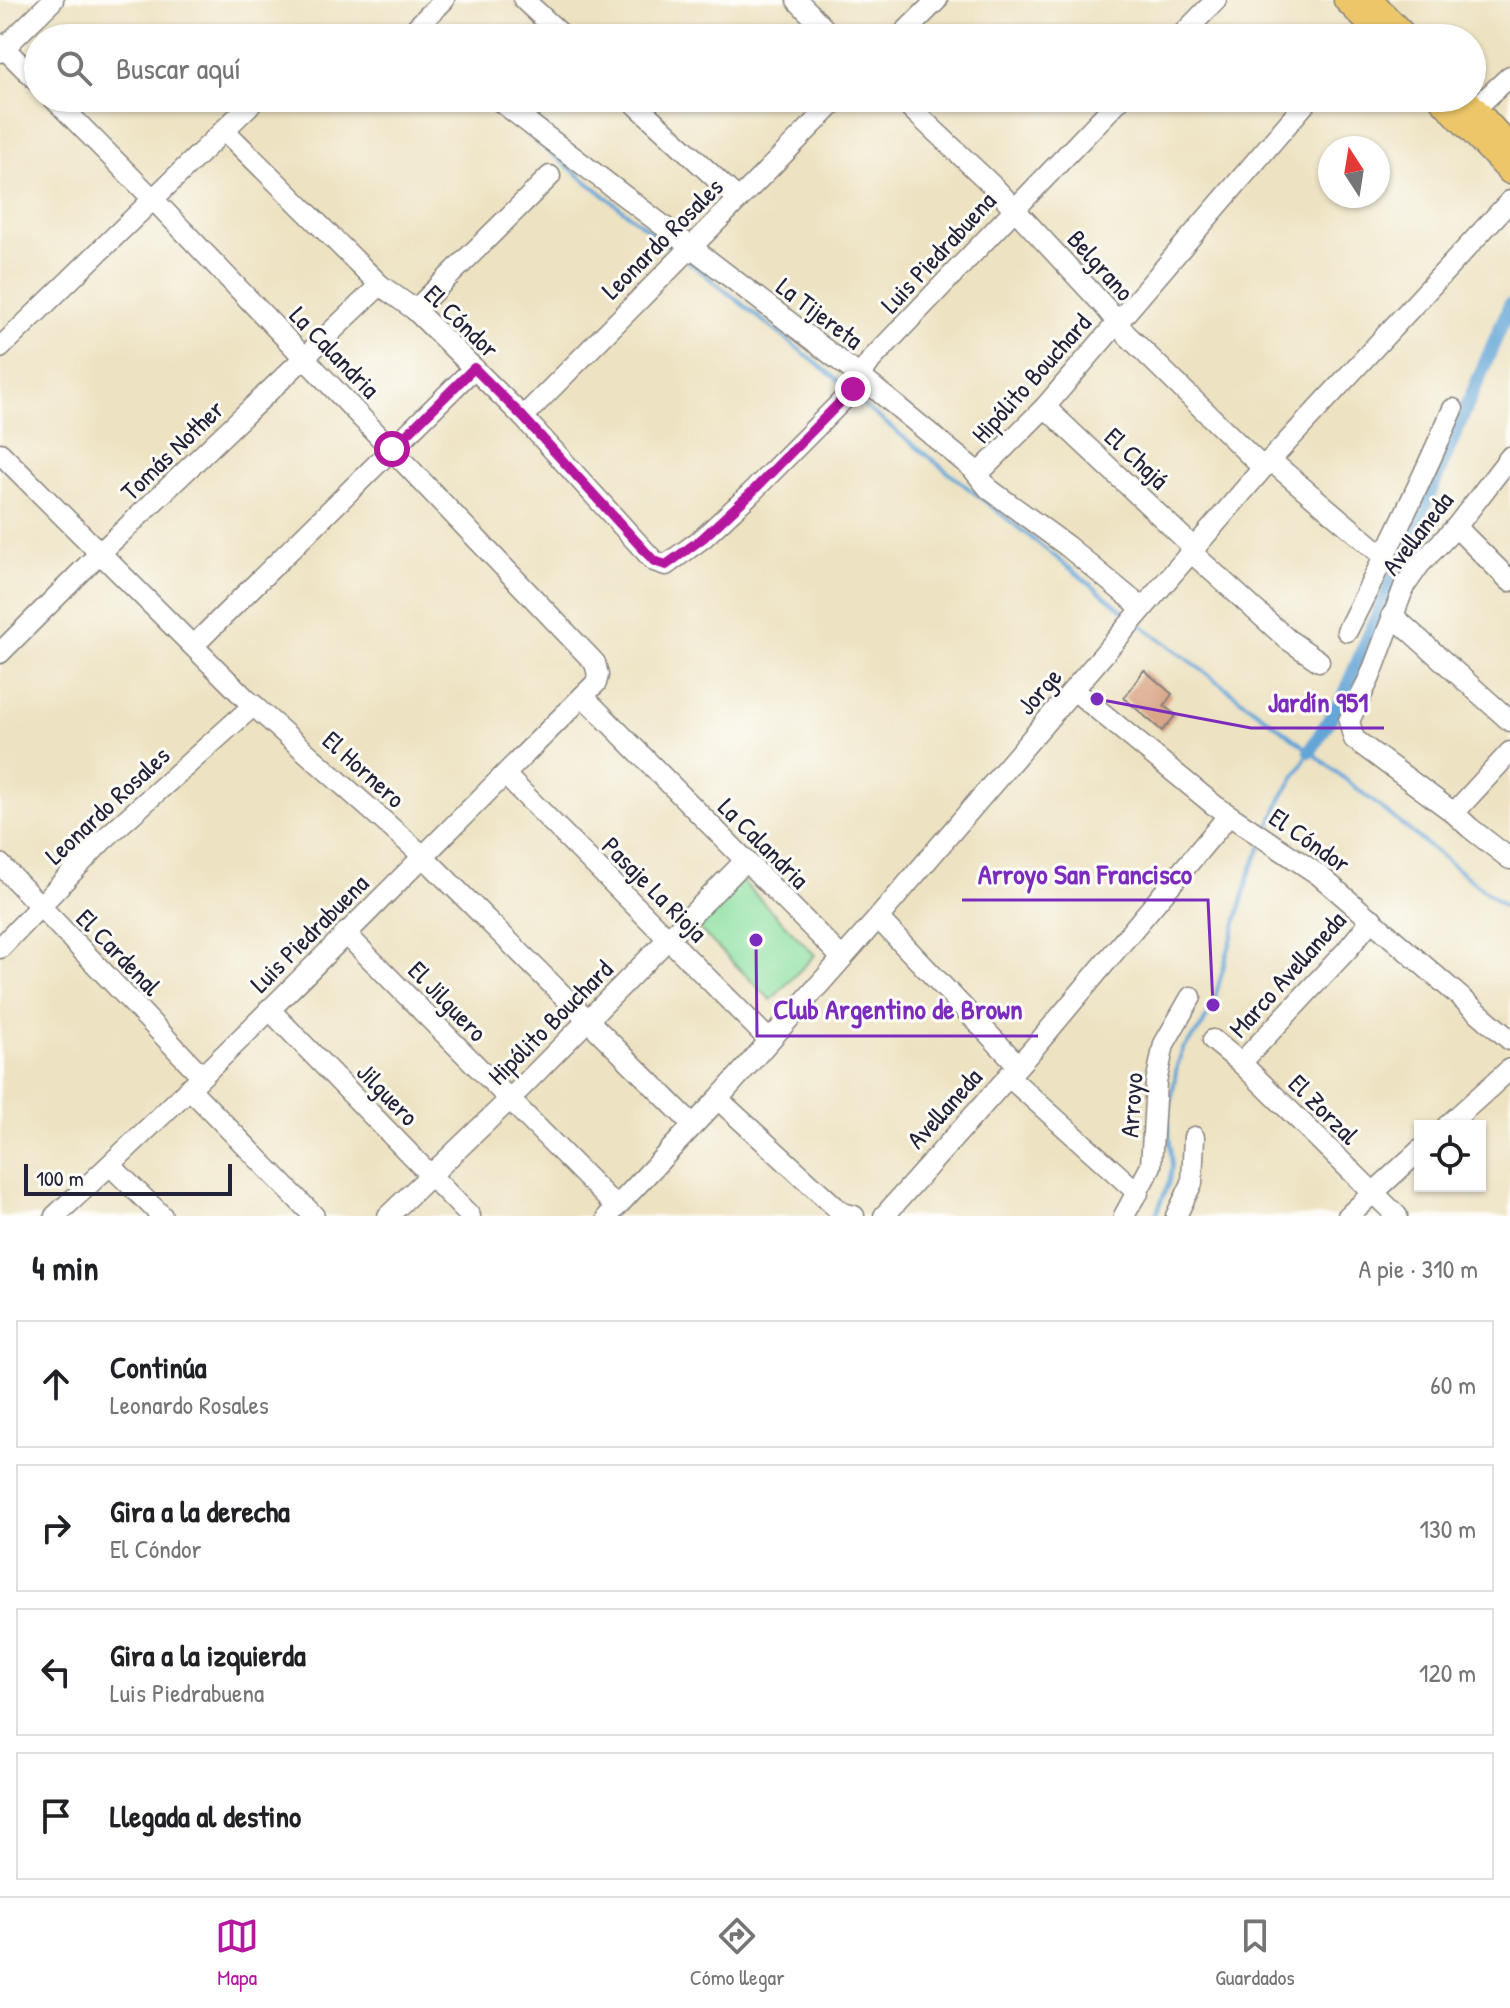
<!DOCTYPE html>
<html lang="es">
<head>
<meta charset="utf-8">
<style>
	:root { --surface:#fff; --page:#f6f6f6; --text:#202124; --muted:#757577; --line:#e0e0e0; --accent:#b5179e }
	body { margin:0; font-family:"Patrick Hand",sans-serif; background:var(--page); color:var(--text) }
	.controls { position:absolute; right:24px; bottom:24px; display:grid; overflow:hidden; border-radius:0px; box-shadow:0 2px 6px #0004 }
	.controls button { width:72px; height:72px; display:grid; place-items:center; padding:0; border:0; border-bottom:2px solid var(--line); background:var(--surface); color:var(--text); font:40px sans-serif }
	.compass { position:absolute; left:1318px; top:136px; width:72px; height:72px; border-radius:50%; background:var(--surface); box-shadow:0 2px 6px #0004; rotate:348deg }
	.scale { position:absolute; left:24px; bottom:20px; width:208px; box-sizing:border-box; padding-left:8px; border:4px solid #22223b; border-top:0; font-size:22px; line-height:28px; white-space:nowrap; color:#22223b; -webkit-text-stroke:6px #fdfcf7; paint-order:stroke }
	.stop { position:absolute; width:24px; height:24px; margin:-18px; border:6px solid #b5179e; border-radius:50%; background:#fff }
	.stop.end { background:#b5179e; border-color:#fff; box-shadow:0 2px 8px #0008 }
	.list { margin:0; padding:0; list-style:none }
	h2 { display:flex; justify-content:space-between; align-items:center; height:104px; margin:0; padding:0 32px; font-size:34px }
	h2 small { font-size:26px; font-weight:400; color:var(--muted) }
	.list li { display:grid; grid-template-columns:52px 1fr auto; gap:24px; align-items:center; box-sizing:border-box; height:128px; margin:0 16px 16px; padding:0 16px; border:2px solid var(--line); border-radius:0px }
	.list b { display:block; font-size:30px; white-space:nowrap }
	.list p { margin:0; font-size:26px; white-space:nowrap; color:var(--muted) }
	.list em { font-size:26px; font-style:normal; color:var(--muted) }
	.icon { flex:none; width:44px; height:44px; fill:none; stroke:currentColor; stroke-width:2; stroke-linecap:round; stroke-linejoin:round }
	.map { position:relative; flex:none; width:1510px; height:1216px; overflow:hidden }
	.search { position:absolute; background:var(--surface); box-shadow:0 2px 6px #0004; left:24px; right:24px; top:24px; height:88px; display:flex; align-items:center; gap:20px; box-sizing:border-box; padding:0 28px; border-radius:44px; color:var(--muted); font-size:30px }
	.sheet { height:680px; background:var(--surface) }
	nav { display:flex; justify-content:space-around; align-items:center; box-sizing:border-box; height:112px; border-top:2px solid var(--line); background:var(--surface); font-size:22px; color:var(--muted) }
	nav a { display:grid; justify-items:center; gap:4px }
	nav .on { color:var(--accent) }
	.map>svg:first-child { display:block }
	.green { fill:#8de0a1; stroke:#58816e; stroke-width:2 }
	.lines { fill:none; stroke-linecap:round; stroke-linejoin:round }
	.stream { stroke:#63a5d7; stroke-width:4 }
	.canal { stroke:#63a5d7; stroke-width:14 }
	.building { fill:#d9a687 }
	.minor-casing { stroke:#88827e; stroke-width:23 }
	.major-casing { stroke:#88827e; stroke-width:27 }
	.minor { stroke:#fff; stroke-width:20 }
	.major { stroke:#ecc669; stroke-width:24 }
	.route { stroke:#b5179e; stroke-width:10 }
	.labels { text-anchor:middle; dominant-baseline:central; stroke-width:6; stroke-linejoin:round; paint-order:stroke }
	.street-label { font-size:26px; fill:#22223b; stroke:#fdfcf7 }
	.leader { fill:none; stroke:#7b2cbf; stroke-width:3 }
	.callout-dot { fill:#7b2cbf; stroke:#fdfcf7; stroke-width:3 }
	.callout-label { font-size:28px; text-anchor:middle; font-weight:bold; fill:#7b2cbf; stroke:#fdfcf7; stroke-width:6; stroke-linejoin:round; paint-order:stroke }
</style>
</head>
<body>
<div class="map">
<svg width="1510" height="1216" viewBox="0 0 1510 1216">
	<rect width="100%" height="100%" fill="#fdfcf7"/>
	<filter id="ink" filterUnits="userSpaceOnUse"><feTurbulence type="fractalNoise" baseFrequency=".0125" numOctaves="2"/><feDisplacementMap in="SourceGraphic" scale="16" xChannelSelector="R" yChannelSelector="G"/><feConvolveMatrix kernelMatrix="1 2 1 2 8 2 1 2 1" color-interpolation-filters="sRGB"/></filter>
	<filter id="wash" filterUnits="userSpaceOnUse"><feTurbulence type="fractalNoise" baseFrequency=".006" numOctaves="4" result="noise"/><feDisplacementMap in="SourceGraphic" scale="32" xChannelSelector="R" yChannelSelector="G"/><feGaussianBlur stdDeviation="1.8" result="paint"/><feColorMatrix in="noise" values="0 0 0 0 0 0 0 0 0 0 0 0 0 0 0 0 0 1.4 0 .05"/><feComposite in="paint" operator="in"/></filter>
	<g filter="url(#wash)">
		<rect width="100%" height="100%" fill="#ede2c1"/>
		<polygon class="green" points="742,881 815,955 771,1000 696,926"/>
		<g class="lines">
			<g class="stream">
				<polyline points="481,98 492,106"/>
				<polyline points="524,132 671,248"/>
				<polyline points="689,262 840,382"/>
				<polyline points="863,405 1129,615"/>
				<polyline points="1139,623 1310,751 1510,911"/>
				<polyline points="1267,833 1281,799 1310,751"/>
				<polyline points="1155,1216 1169,1182 1172,1167 1168,1119 1177,1066 1183,1049 1202,1026 1213,1005 1250,872 1262,845"/>
			</g>
			<polyline class="canal" points="1310,751 1341,701 1510,305"/>
		</g>
		<g id="blocks">
			<polygon class="building" points="1144,670 1172,694 1164,706 1176,715 1162,731 1124,698"/>
		</g>
	</g>
	<g filter="url(#ink)">
		<use href="#blocks" fill-opacity="0" stroke="#88827e" stroke-width="2"/>
		<g class="lines">
			<g class="minor-casing">
				<g id="minor">
					<polyline points="524,0 565,38"/>
					<polyline points="797,0 833,38"/>
					<polyline points="406,38 444,0"/>
					<polyline points="899,38 937,0"/>
					<polyline points="1179,38 1216,0"/>
					<polyline points="0,44 38,82"/>
					<polyline points="0,52 53,0"/>
					<path d="M53,98L153,199L595,663L598,675L596,683C417,861 241,1044 55,1216"/>
					<polyline points="496,98 861,377 972,468 989,489 1067,546 1142,608"/>
					<polyline points="629,98 738,199"/>
					<polyline points="900,98 996,189 1105,307 1126,334 1263,468"/>
					<polyline points="1465,118 1510,76"/>
					<polyline points="224,130 380,285 415,310 523,417 654,561 666,565 703,538 750,494 846,397 871,360 1121,98"/>
					<polyline points="415,310 550,176"/>
					<polyline points="0,348 257,98"/>
					<polyline points="1045,407 1193,547"/>
					<polyline points="523,417 839,98"/>
					<polyline points="0,453 246,699 422,855 692,1124"/>
					<polyline points="1510,457 1456,527 1420,564 1404,587 1370,677 1349,721 1354,739 1454,813 1470,828 1510,859"/>
					<polyline points="1270,460 1375,549 1384,553"/>
					<polyline points="978,474 1045,407 1310,98"/>
					<polyline points="1456,527 1510,581"/>
					<polyline points="1190,551 1287,639 1319,661"/>
					<polyline points="1392,615 1510,721"/>
					<path d="M1347,631C1384,558 1420,484 1453,409"/>
					<polyline points="193,646 474,368"/>
					<polyline points="0,653 99,554 380,285"/>
					<polyline points="1074,690 1214,805 1319,875 1510,1040"/>
					<polyline points="583,696 842,958"/>
					<polyline points="505,775 768,1039"/>
					<polyline points="1454,813 1510,752"/>
					<polyline points="0,864 201,1075"/>
					<polyline points="878,918 1018,1065"/>
					<polyline points="345,933 616,1207"/>
					<polyline points="0,948 102,841 254,705"/>
					<polyline points="269,1009 470,1216"/>
					<polyline points="1213,1040 1241,1063 1397,1216"/>
					<polyline points="1241,1063 1347,950 1372,919"/>
					<polyline points="1008,1076 1138,1193"/>
					<polyline points="189,1088 314,1216"/>
					<polyline points="718,1099 842,1213 854,1216"/>
					<polyline points="1447,1126 1510,1069"/>
					<polyline points="110,1165 162,1216"/>
					<polyline points="388,1216 508,1101 745,861"/>
					<polyline points="608,1216 718,1099 878,918 1263,468 1510,201"/>
					<polyline points="884,1216 1033,1049 1229,815"/>
					<polyline points="1124,1216 1151,1166 1156,1083 1164,1044 1191,997"/>
					<polyline points="1176,1216 1192,1183 1194,1137"/>
					<polyline points="1348,1216 1420,1150"/>
				</g>
			</g>
			<g class="major-casing">
				<g id="major">
					<polyline points="1346,0 1383,38"/>
					<polyline points="1370,0 1407,38"/>
					<polyline points="1440,98 1510,172"/>
					<polyline points="1465,98 1510,147"/>
				</g>
			</g>
			<use href="#minor" class="minor"/>
			<use href="#major" class="major"/>
		</g>
	</g>
	<g class="lines" filter="url(#ink)">
		<polyline class="route" points="392,449 474,368 523,417 654,561 666,565 703,538 750,494 853,389"/>
	</g>
	<g class="labels">
		<g class="street-label">
			<text transform="translate(662 238) rotate(-45)">Leonardo Rosales</text>
			<text transform="translate(938 252) rotate(-47)">Luis Piedrabuena</text>
			<text transform="translate(1101 265) rotate(48)">Belgrano</text>
			<text transform="translate(820 313) rotate(37)">La Tijereta</text>
			<text transform="translate(462 321) rotate(44)">El Cóndor</text>
			<text transform="translate(335 352) rotate(46)">La Calandria</text>
			<text transform="translate(1031 378) rotate(-48)">Hipólito Bouchard</text>
			<text transform="translate(172 450) rotate(-44)">Tomás Nother</text>
			<text transform="translate(1137 458) rotate(43)">El Chajá</text>
			<text transform="translate(1417 533) rotate(-52)">Avellaneda</text>
			<text transform="translate(1039 691) rotate(-49)">Jorge</text>
			<text transform="translate(364 769) rotate(42)">El Hornero</text>
			<text transform="translate(107 805) rotate(-43)">Leonardo Rosales</text>
			<text transform="translate(1310 840) rotate(35)">El Cóndor</text>
			<text transform="translate(764 843) rotate(45)">La Calandria</text>
			<text transform="translate(655 889) rotate(45)">Pasaje La Rioja</text>
			<text transform="translate(309 933) rotate(-45)">Luis Piedrabuena</text>
			<text transform="translate(119 952) rotate(46)">El Cardenal</text>
			<text transform="translate(1287 974) rotate(-48)">Marco Avellaneda</text>
			<text transform="translate(448 1001) rotate(46)">El Jilguero</text>
			<text transform="translate(550 1022) rotate(-45)">Hipólito Bouchard</text>
			<text transform="translate(388 1094) rotate(46)">Jilguero</text>
			<text transform="translate(1131 1105) rotate(-86)">Arroyo</text>
			<text transform="translate(944 1108) rotate(-48)">Avellaneda</text>
			<text transform="translate(1324 1109) rotate(45)">El Zorzal</text>
		</g>
	</g>
	<path class="leader" d="M1097 699L1251 728H1384M1213 1005L1208 900H962M756 940L757 1036H1038"/>
	<g class="callout-dot">
		<circle cx="1097" cy="699" r="8"/>
		<circle cx="1213" cy="1005" r="8"/>
		<circle cx="756" cy="940" r="8"/>
	</g>
	<g class="callout-label">
		<text x="1318" y="712">Jardín 951</text>
		<text x="1085" y="884">Arroyo San Francisco</text>
		<text x="898" y="1019">Club Argentino de Brown</text>
	</g>
</svg>
<div class="controls">
<button><svg class="icon" aria-label="locate" viewBox="0 0 24 24"><circle cx="12" cy="12" r="6"/><path d="M12 2v4M12 18v4M2 12h4M18 12h4"/></svg></button>
</div>
<svg class="compass" viewBox="-18 -18 36 36"><path d="M0-13l5 13h-10z" fill="#e53935"/><path d="M0 13l5-13h-10z" fill="#757577"/></svg>
<div class="scale">100 m</div>
<div class="stop" style="left:392px;top:449px"></div>
<div class="stop end" style="left:853px;top:389px"></div>
<div class="search"><svg class="icon" aria-label="search" viewBox="0 0 24 24"><circle cx="10" cy="10" r="6"/><path d="M15 15l6 6"/></svg>Buscar aquí</div>
</div>
<section class="sheet">
<h2>4 min<small>A pie · 310 m</small></h2>
<ul class="list">
<li><svg class="icon" aria-label="ahead" viewBox="0 0 24 24"><path d="M12 20V5M6 11l6-6 6 6"/></svg><div><b>Continúa</b><p>Leonardo Rosales</p></div><em>60 m</em></li>
<li><svg class="icon" aria-label="right" viewBox="0 0 24 24"><path d="M7 20v-9h11M14 6l5 5-5 5"/></svg><div><b>Gira a la derecha</b><p>El Cóndor</p></div><em>130 m</em></li>
<li><svg class="icon" aria-label="left" viewBox="0 0 24 24"><path d="M17 20v-9H6M10 6l-5 5 5 5"/></svg><div><b>Gira a la izquierda</b><p>Luis Piedrabuena</p></div><em>120 m</em></li>
<li><svg class="icon" aria-label="arrive" viewBox="0 0 24 24"><path d="M6 21V4h12l-3 4 3 4H6"/></svg><div><b>Llegada al destino</b></div></li>
</ul>
</section>
<nav>
<a class="on"><svg class="icon" aria-label="map" viewBox="0 0 24 24"><path d="M3 6l6-2 6 2 6-2v14l-6 2-6-2-6 2zM9 4v14M15 6v14"/></svg>Mapa</a>
<a><svg class="icon" aria-label="directions" viewBox="0 0 24 24"><path d="M12 3l9 9-9 9-9-9zM9 14v-3h6M13 9l2 2-2 2"/></svg>Cómo llegar</a>
<a><svg class="icon" aria-label="saved" viewBox="0 0 24 24"><path d="M7 4h10v16l-5-4-5 4z"/></svg>Guardados</a>
</nav>
</body>
</html>
